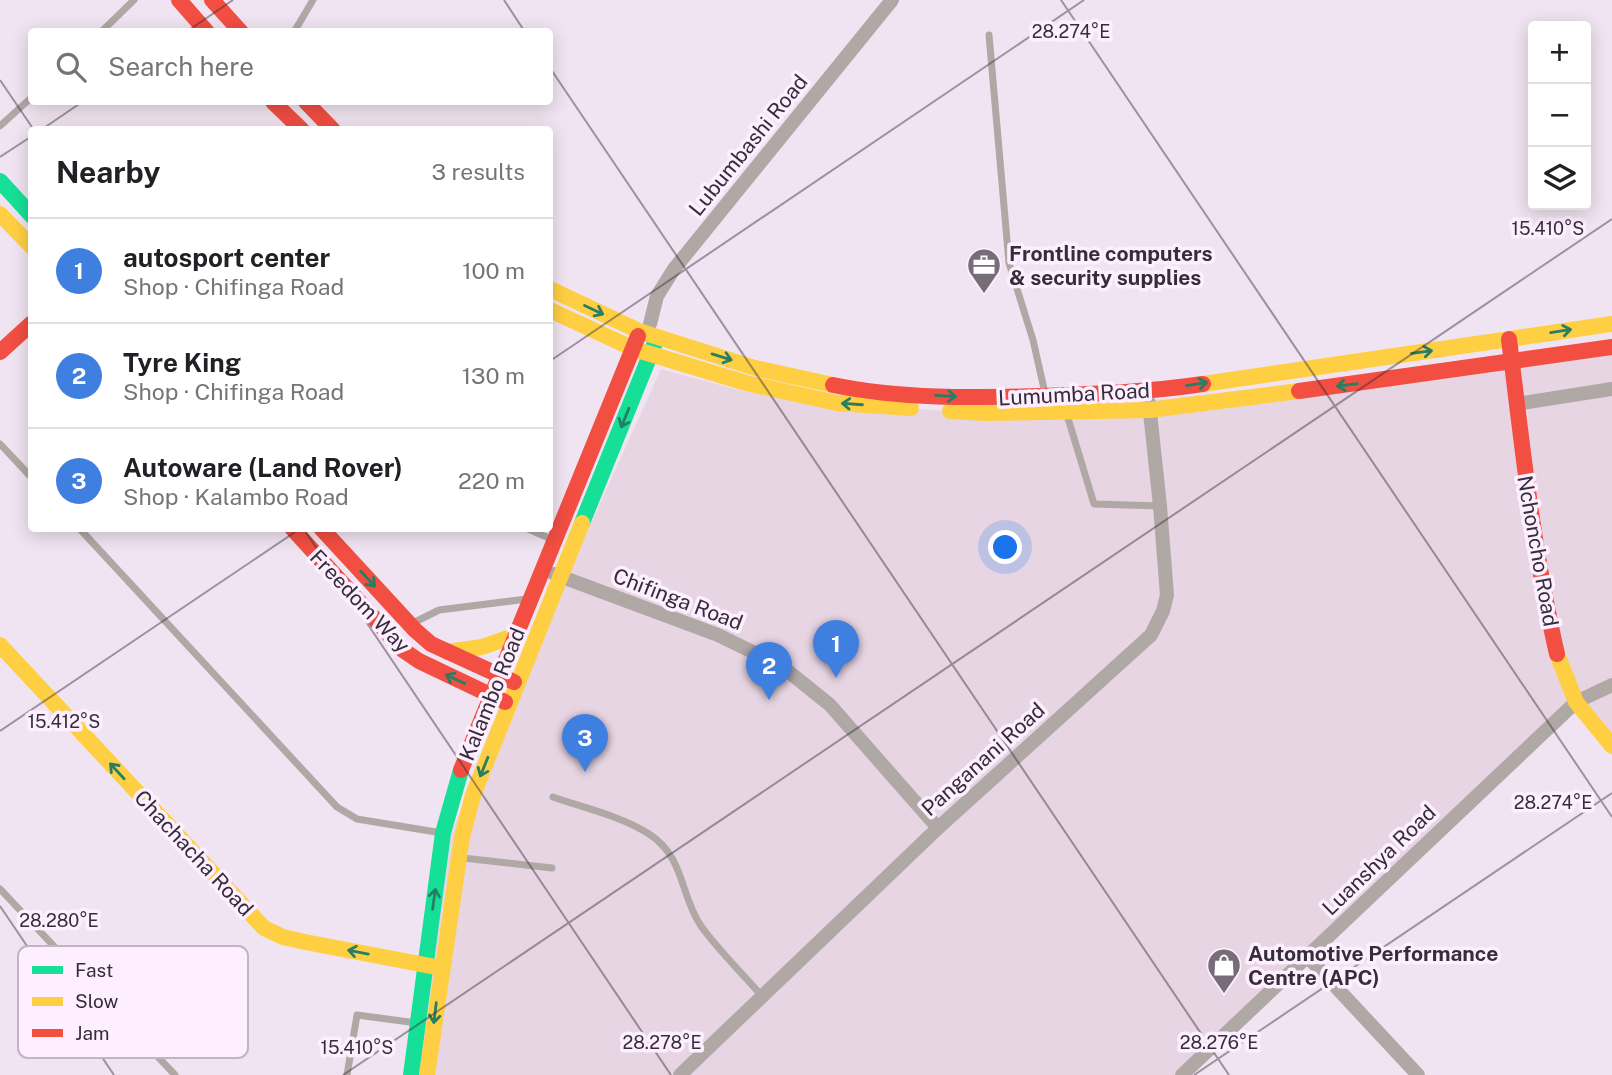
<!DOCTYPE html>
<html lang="en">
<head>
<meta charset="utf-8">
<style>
	:root { --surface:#fff; --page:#f2f2f2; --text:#202124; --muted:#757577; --line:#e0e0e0; --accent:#ea580c }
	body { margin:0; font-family:"Public Sans",sans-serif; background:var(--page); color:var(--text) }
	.controls { position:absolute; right:21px; top:21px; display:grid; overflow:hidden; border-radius:7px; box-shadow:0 4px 18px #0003 }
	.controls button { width:63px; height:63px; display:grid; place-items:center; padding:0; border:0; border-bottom:2px solid var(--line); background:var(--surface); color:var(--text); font:35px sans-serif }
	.you { position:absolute; left:1006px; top:548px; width:24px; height:24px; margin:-18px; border:5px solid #fff; border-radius:50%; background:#1a73e8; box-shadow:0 0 0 10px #1a73e833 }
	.badge { display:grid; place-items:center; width:46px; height:46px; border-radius:50%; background:var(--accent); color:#fff; font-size:23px; font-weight:700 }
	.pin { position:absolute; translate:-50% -58px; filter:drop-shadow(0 2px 4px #0008) }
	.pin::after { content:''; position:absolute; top:37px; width:24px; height:21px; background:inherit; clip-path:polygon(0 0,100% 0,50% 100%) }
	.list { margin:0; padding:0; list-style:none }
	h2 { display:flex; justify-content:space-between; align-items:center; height:91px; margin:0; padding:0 28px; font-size:30px }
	h2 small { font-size:23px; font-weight:400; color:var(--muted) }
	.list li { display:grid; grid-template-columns:46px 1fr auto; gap:21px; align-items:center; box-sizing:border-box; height:105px; padding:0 28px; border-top:2px solid var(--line) }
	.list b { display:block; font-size:26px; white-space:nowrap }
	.list p { margin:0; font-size:23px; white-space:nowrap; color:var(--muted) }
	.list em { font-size:23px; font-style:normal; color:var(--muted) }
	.icon { flex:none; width:38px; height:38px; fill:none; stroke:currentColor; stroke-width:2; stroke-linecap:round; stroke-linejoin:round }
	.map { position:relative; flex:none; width:1612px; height:1075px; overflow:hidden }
	.search { position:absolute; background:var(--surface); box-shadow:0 4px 18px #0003; left:28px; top:28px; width:525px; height:77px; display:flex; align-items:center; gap:18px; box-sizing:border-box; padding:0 24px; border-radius:7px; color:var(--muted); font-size:26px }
	.panel { position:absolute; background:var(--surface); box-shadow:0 4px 18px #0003; left:28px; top:126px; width:525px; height:406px; border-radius:7px }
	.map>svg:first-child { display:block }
	.industrial { fill:#e7d5e3 }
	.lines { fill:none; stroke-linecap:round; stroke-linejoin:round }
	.lane { stroke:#b0a8a5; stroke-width:7 }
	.street { stroke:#b0a8a5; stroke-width:14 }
	.fast { stroke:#16e098; stroke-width:16 }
	.slow { stroke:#ffcf43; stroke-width:16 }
	.jam { stroke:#f24e42; stroke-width:16 }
	.oneway { stroke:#277e63 }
	.ticks { fill:none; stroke:#352d37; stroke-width:2; stroke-opacity:0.45 }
	.labels { text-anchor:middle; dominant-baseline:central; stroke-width:7; stroke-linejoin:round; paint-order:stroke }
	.street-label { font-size:21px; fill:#352d37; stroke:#fdefff }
	.poi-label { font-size:21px; font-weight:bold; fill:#352d37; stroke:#fdefff; text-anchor:start }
	.key { fill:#fdefff; stroke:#c1b5c3; stroke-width:2 }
	.key-label { font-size:19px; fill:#352d37 }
	.ticks-label { font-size:18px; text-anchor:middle; fill:#352d37; stroke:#fdefff; stroke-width:7; stroke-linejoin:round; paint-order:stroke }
</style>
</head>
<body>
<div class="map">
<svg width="1612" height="1075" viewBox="0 0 1612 1075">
	<rect width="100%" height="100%" fill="#f1e4f2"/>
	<polygon class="industrial" points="1612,346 1612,742 1580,706 1184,1075 416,1075 449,837 661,369 742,391 835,404 983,413 1066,411"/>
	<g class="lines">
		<g class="lane">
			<polyline points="101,32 134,0"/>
			<polyline points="294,32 313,0"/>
			<polyline points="989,35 1009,263 1033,340 1045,393"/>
			<polyline points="0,126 32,97"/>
			<polyline points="1067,415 1094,504 1160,506"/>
			<polyline points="0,444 32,478"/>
			<polyline points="79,528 337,807 357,819 442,833"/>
			<polyline points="526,528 551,539"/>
			<polyline points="411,624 439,610 527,599"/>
			<path d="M553,797C584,808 621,816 649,834C685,857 680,896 701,926C719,951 742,973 762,996"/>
			<polyline points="463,858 552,868"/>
			<polyline points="0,889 175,1075"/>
			<polyline points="347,1075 357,1015 417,1023"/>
		</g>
		<g class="street">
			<polyline points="650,324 657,296 674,269 892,0"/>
			<polyline points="1516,404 1612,389"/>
			<polyline points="554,574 718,635 763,657 789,672 830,705 938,828"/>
			<polyline points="1308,957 1418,1075"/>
			<polyline points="680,1075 938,828 1151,635 1163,611 1167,595 1160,506 1149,403"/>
			<polyline points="1182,1075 1576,702 1612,685"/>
		</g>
		<g class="fast">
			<polyline points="0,181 32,216"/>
			<polyline points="582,523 655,343"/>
			<polyline points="411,1075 443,833 461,770"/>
		</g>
		<g class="slow">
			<polyline points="0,214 32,247"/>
			<polyline points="550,289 639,331 755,368 833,385"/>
			<polyline points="550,310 634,349 746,383 837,403 911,408"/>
			<polyline points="1203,384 1612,324"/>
			<polyline points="950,411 985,413 1150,410 1299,391"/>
			<polyline points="0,645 264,928 283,937 305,942 441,968"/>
			<polyline points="447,652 482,647 516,635"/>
			<polyline points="1557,654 1576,702 1612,746"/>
			<polyline points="427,1075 462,837 473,795 582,523"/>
		</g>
		<g class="jam">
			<polyline points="179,0 207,32"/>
			<polyline points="212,0 241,32"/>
			<polyline points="273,102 302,130"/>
			<polyline points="306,102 333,130"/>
			<path d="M1509,339C1522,444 1533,550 1557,654"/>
			<polyline points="0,352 32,323"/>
			<path d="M833,385C901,399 973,398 1042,396C1096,394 1149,392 1203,384"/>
			<polyline points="1299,391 1612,347"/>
			<polyline points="292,528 403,650 419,661 505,702"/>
			<polyline points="321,528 415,630 431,644 514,682"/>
			<polyline points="461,770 638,336"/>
		</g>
	</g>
	<defs><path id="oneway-shaft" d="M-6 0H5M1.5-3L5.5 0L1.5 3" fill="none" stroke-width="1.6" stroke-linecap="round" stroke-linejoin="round" transform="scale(1.75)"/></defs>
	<g class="oneway">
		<use href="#oneway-shaft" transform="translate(594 310) rotate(25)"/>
		<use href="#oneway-shaft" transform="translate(1561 331) rotate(-9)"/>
		<use href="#oneway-shaft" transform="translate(1422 352) rotate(-8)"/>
		<use href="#oneway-shaft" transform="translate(722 357) rotate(17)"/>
		<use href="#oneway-shaft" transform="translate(1197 384) rotate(-9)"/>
		<use href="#oneway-shaft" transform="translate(1347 385) rotate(172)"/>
		<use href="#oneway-shaft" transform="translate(946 396) rotate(3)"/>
		<use href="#oneway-shaft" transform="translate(852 404) rotate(-176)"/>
		<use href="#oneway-shaft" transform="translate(625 418) rotate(112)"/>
		<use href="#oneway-shaft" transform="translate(368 579) rotate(47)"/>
		<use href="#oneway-shaft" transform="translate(455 679) rotate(-155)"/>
		<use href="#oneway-shaft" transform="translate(484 767) rotate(112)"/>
		<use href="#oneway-shaft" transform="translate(117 771) rotate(-133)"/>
		<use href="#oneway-shaft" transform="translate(434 899) rotate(-82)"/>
		<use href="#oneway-shaft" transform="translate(358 952) rotate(-169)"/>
		<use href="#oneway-shaft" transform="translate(435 1013) rotate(97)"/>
	</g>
	<path class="ticks" d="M504,0L525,32M1061,0L1612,817M186,32L233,0M550,68L1229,1075M0,80L34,130M41,130L82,102M0,157L32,136M550,361L1084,0M303,528L671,1075M0,731L301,528M0,906L114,1075M343,1075L1612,219M1194,1075L1612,793"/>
	<defs>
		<g id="office-pin" transform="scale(1.75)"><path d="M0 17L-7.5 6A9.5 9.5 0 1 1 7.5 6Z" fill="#776d78" stroke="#fdefff"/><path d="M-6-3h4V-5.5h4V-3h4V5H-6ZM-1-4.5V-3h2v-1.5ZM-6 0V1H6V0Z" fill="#fff"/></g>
		<g id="shop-pin" transform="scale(1.75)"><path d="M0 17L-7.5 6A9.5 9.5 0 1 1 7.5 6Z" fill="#776d78" stroke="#fdefff"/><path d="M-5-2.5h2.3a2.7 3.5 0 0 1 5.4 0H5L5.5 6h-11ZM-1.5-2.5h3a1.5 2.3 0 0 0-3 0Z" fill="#fff"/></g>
	</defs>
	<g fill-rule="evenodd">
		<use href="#office-pin" x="984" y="265"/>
		<use href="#shop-pin" x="1224" y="965"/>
	</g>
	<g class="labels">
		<g class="street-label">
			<text transform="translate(748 145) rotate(-51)">Lubumbashi Road</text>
			<text transform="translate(1074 394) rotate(-3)">Lumumba Road</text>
			<text transform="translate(1538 551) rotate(80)">Nchoncho Road</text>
			<text transform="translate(678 599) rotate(21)">Chifinga Road</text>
			<text transform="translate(360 601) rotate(46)">Freedom Way</text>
			<text transform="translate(492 694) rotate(-68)">Kalambo Road</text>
			<text transform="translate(983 759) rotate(-42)">Panganani Road</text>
			<text transform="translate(194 853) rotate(47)">Chachacha Road</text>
			<text transform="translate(1379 860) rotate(-44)">Luanshya Road</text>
		</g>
		<g class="poi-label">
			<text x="1009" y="253">Frontline computers<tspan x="1009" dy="24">&amp; security supplies</tspan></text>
			<text x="1248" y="953">Automotive Performance<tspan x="1248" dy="24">Centre (APC)</tspan></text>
		</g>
	</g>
	<rect x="18" y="946" width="230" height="112" rx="10" class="key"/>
	<rect x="32" y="966" width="31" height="8" fill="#16e098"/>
	<rect x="32" y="997" width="31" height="9" fill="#ffcf43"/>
	<rect x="32" y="1029" width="31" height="8" fill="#f24e42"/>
	<g class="key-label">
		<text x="75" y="977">Fast</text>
		<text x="75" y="1008">Slow</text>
		<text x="75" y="1040">Jam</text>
	</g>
	<g class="ticks-label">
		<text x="1071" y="38">28.274°E</text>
		<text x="1548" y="235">15.410°S</text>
		<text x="64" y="728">15.412°S</text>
		<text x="1553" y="809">28.274°E</text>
		<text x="59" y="927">28.280°E</text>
		<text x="662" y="1049">28.278°E</text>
		<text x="1219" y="1049">28.276°E</text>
		<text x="357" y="1054">15.410°S</text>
	</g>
</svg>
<div class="controls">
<button>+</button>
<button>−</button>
<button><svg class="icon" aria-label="layers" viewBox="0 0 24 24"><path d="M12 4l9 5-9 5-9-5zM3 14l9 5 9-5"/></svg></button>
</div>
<div class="you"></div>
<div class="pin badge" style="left:836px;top:678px;background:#3f7fe0">1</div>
<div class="pin badge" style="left:769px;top:700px;background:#3f7fe0">2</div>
<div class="pin badge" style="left:585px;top:772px;background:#3f7fe0">3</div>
<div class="search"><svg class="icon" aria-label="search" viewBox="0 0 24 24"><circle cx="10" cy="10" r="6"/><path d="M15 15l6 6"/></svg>Search here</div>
<section class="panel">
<h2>Nearby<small>3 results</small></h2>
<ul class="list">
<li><span class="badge" style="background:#3f7fe0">1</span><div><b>autosport center</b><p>Shop · Chifinga Road</p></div><em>100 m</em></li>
<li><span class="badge" style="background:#3f7fe0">2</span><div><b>Tyre King</b><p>Shop · Chifinga Road</p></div><em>130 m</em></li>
<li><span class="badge" style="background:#3f7fe0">3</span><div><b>Autoware (Land Rover)</b><p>Shop · Kalambo Road</p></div><em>220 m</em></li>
</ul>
</section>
</div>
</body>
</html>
